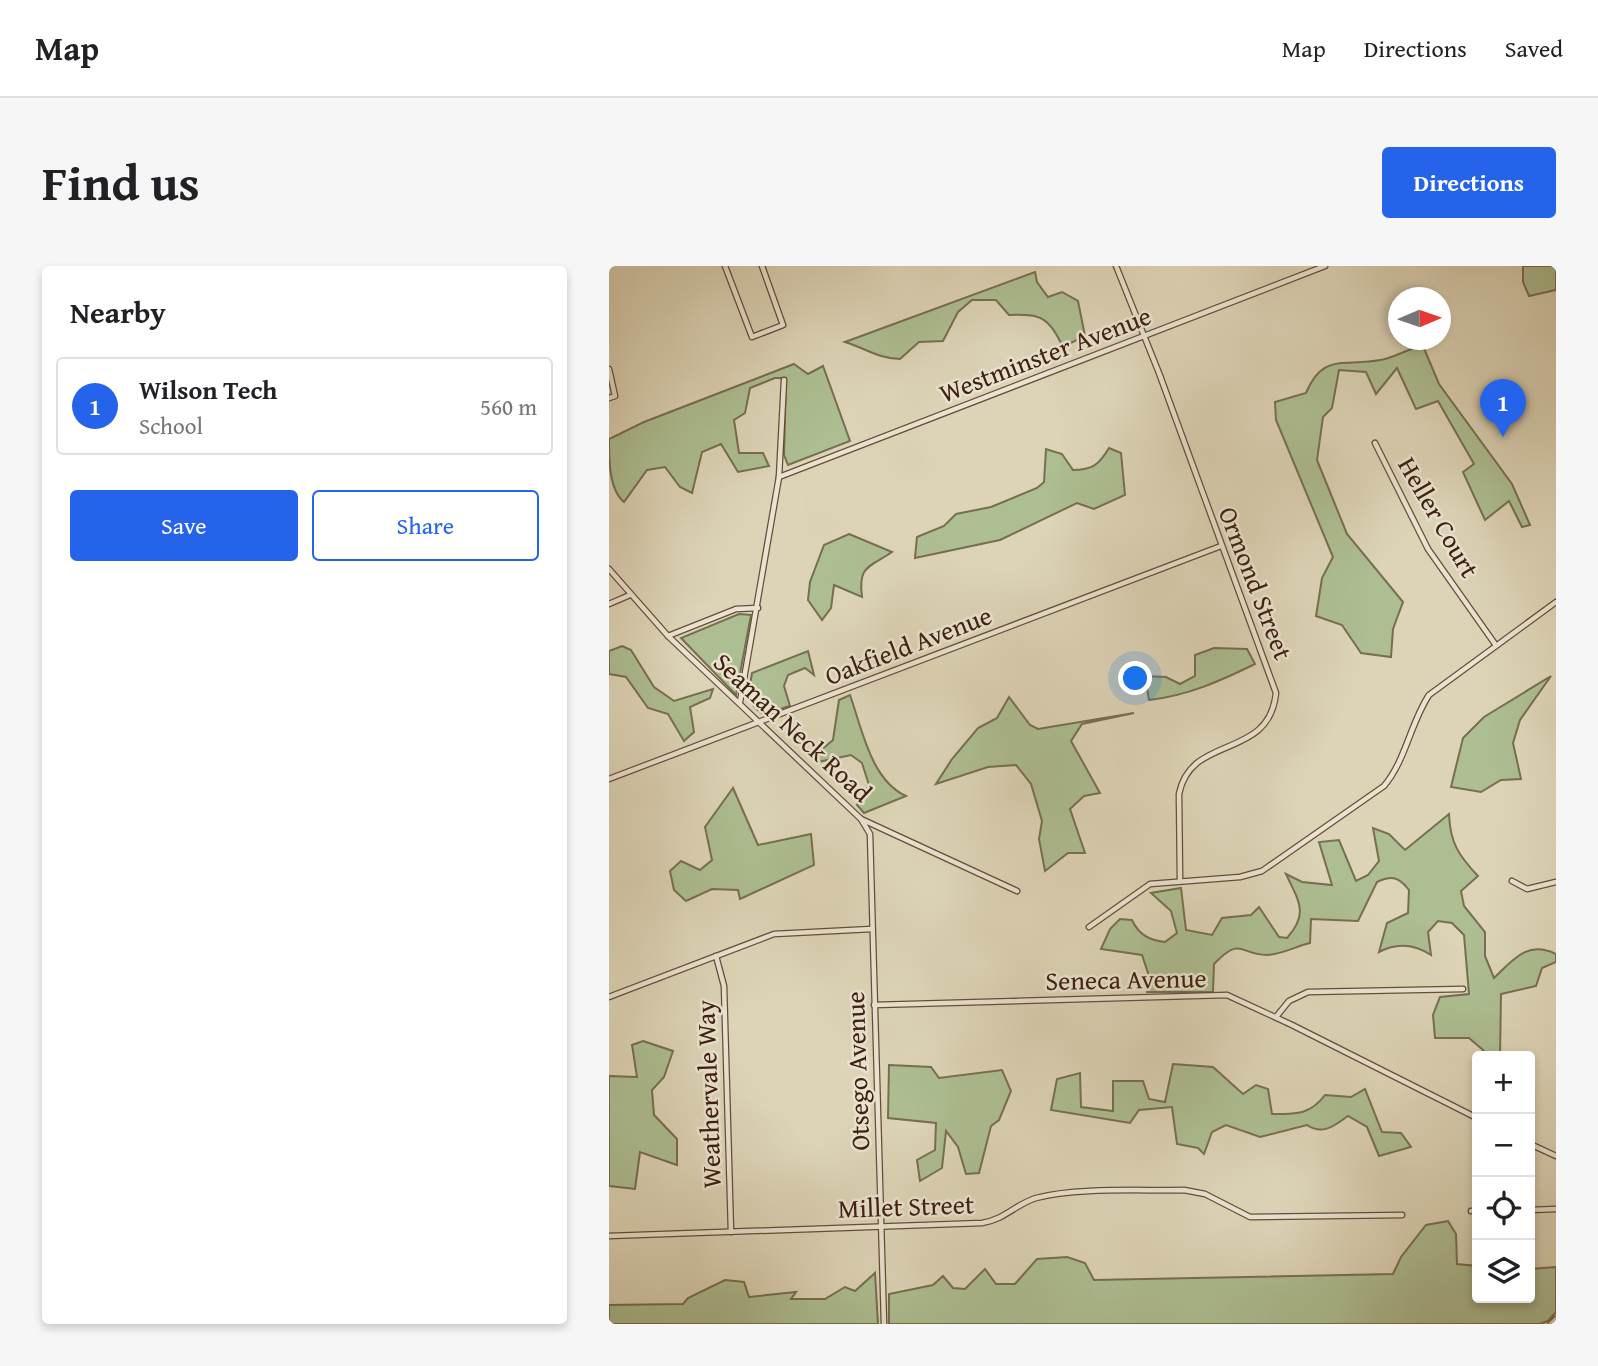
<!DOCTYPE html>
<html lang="en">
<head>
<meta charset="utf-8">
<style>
	:root { --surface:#fff; --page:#f6f6f6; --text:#202124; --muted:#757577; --line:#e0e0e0; --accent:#2563eb }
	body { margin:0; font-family:"Gentium Book Plus",serif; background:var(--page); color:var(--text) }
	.controls { position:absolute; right:21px; bottom:21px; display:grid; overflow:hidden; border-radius:7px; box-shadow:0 4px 10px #0003 }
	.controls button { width:63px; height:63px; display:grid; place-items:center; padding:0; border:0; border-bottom:2px solid var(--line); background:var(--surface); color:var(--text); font:35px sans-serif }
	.compass { position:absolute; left:779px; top:21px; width:63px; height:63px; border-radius:50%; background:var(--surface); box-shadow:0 4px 10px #0003; rotate:88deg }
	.you { position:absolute; left:527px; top:413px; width:24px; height:24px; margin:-18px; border:5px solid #fff; border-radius:50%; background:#1a73e8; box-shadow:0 0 0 10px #1a73e833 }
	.badge { display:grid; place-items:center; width:46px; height:46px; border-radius:50%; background:var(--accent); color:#fff; font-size:23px; font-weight:700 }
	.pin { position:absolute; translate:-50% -58px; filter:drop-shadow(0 2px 4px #0008) }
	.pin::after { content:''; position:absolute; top:37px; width:24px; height:21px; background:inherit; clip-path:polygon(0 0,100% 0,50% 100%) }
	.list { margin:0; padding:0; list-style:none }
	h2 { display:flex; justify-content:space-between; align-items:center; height:91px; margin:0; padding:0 28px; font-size:30px }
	h2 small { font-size:23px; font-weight:400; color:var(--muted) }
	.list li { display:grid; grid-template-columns:46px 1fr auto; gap:21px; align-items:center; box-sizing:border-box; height:98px; margin:0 14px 14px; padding:0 14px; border:2px solid var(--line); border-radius:7px }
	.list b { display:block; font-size:26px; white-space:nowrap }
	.list p { margin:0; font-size:23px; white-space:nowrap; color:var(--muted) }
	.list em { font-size:23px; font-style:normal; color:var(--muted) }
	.actions { display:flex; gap:14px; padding:21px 28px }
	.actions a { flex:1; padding:16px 0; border:2px solid var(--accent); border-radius:7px; text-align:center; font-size:24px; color:var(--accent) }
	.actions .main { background:var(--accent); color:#fff }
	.icon { flex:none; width:38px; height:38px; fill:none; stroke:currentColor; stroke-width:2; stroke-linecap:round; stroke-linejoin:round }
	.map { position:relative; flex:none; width:947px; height:1058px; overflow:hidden; border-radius:7px }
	header { display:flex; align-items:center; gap:42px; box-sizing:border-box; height:98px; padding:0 35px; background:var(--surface); border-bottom:2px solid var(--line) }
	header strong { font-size:33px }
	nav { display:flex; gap:38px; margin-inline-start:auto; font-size:24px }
	.intro { display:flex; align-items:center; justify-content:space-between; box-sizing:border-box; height:168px; padding:0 42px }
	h1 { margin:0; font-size:49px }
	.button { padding:18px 32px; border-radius:7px; background:var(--accent); color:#fff; font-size:24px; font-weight:700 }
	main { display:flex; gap:42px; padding:0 42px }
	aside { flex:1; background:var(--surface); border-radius:7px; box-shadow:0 4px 10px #0003 }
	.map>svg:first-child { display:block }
	.green { fill:#adbe92; stroke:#766f50; stroke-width:2 }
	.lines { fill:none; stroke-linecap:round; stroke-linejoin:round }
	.street-casing { stroke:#664d39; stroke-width:7 }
	.street { stroke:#e9e3d0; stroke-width:4.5 }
	.labels { text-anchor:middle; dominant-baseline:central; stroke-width:5; stroke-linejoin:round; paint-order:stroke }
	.street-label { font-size:26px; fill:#3f200f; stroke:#e9e3d0 }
</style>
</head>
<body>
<header>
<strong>Map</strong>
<nav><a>Map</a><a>Directions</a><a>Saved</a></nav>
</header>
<div class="intro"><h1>Find us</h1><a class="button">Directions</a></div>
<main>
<aside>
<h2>Nearby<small></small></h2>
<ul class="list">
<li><span class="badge">1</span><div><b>Wilson Tech</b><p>School</p></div><em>560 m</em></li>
</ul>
<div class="actions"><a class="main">Save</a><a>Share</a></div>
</aside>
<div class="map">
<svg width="947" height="1058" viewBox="0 0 947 1058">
	<rect width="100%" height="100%" fill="#ddd4b7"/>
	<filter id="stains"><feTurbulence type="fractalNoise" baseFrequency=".00286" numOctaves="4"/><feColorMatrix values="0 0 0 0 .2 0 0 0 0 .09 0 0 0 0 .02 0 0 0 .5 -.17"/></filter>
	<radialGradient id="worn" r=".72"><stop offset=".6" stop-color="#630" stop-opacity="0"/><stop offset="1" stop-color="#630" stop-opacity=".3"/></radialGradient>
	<g class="green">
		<polygon points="914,0 947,0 947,24 920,30 914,16"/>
		<path d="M426,6L428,16L439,31L453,26L469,35L476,70L454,81C439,51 433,48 400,49L387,34H363L349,46L334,75L310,76L291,93C270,93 256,82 236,76Z"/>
		<path d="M814,80L830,118L903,218L921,259L913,261L900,235L876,254L854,206L865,198L829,135L807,143L788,102L767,128L757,106L730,104L723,142L714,151L708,194L738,268L794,336L784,363L782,391L752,387L733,359L707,350L713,312L724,291L667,154L666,136L697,127C714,86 736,101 771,94C786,92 799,82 814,80Z"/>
		<path d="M185,98L199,108L214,100L241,175L179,199L175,189L177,112H166L141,122L136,147L125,154L130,187H154L160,200L129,206L112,178L93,186L83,227L71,221L56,201L38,204L15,236C0,224 0,194 0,173L35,156Z"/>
		<path d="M500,182L512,187L516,229L485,243L468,237L391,274L306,292L308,271L335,260L347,248L382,241L428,222L435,216L437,183L453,188L464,204C483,204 490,199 500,182Z"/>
		<path d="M240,268L283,286C259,302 249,300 253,331L225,319L222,342L213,354L199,334L201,316L215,279Z"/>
		<polygon points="130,348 142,349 127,429 72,372"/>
		<polygon points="13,380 22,384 45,421 65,435 104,423 101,432 81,441 85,466 75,475 59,448 39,442 17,411 0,408 0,385"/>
		<path d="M605,382L638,383L646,398C611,415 578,430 540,434L536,410L557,411L571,418L586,410V389Z"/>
		<path d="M199,385L205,409L196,402L179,409L175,420L181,440L154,448C136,437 140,425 143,407Z"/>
		<polygon points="942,410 911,454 904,477 912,513 892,514 872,526 842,521 854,472 875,451"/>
		<path d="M241,429C253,463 262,514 297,530L255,547L248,539L260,519L253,497L242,489L209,496L206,489L224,474L230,434Z"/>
		<polygon points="400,431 421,459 429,463 525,447 473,458 462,475 491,527 475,530 461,543 476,587 459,587 436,605 430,573 433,555 422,518 407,499 379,501 327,518 343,493 369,462 388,452"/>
		<polygon points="124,522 149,579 202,568 205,599 131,633 129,624 103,623 77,635 65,624 61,605 72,595 91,604 103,594 96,561"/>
		<path d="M840,548C841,577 850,590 869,610L852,625L855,640L876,666V690L885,712C904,694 918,674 947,688V696L933,702L927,720L892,728L891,790H881L860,772H826L824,749L831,731L860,728L855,669L843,657L829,655L819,666L822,689C805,678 787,677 770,686L778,657L799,647L800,624C790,611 783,609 768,616L749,655L702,653L701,677C688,680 671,689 658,689C630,689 633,669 605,698L604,726H538L539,707L533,689L492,683L501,663L511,653L523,654C530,669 540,674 556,676L568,667L562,645L542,627L572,622L577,664L603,669L613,652L642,649L650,641L670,671L678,672C700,647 690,636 677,608L693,616L723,619L710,576L730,574L747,615L759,609L770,595L764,562L780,568L796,584Z"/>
		<polygon points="34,775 64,785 55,811 43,824 45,849 68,873 68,899 31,886 26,923 0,920 0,810 28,811 23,779"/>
		<path d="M564,798L604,801L634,828L647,819L659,823L663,848C687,848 701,849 716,829L742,831L756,823L773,866L792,867L802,881L770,890L758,861L739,850C726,859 714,870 698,859L651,871L617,859L603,866L595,888L589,882L568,878L563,841L530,844L521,857L442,844L448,813L471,807L472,841L504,845V815H534L540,833L556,836Z"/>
		<polygon points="280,799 322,801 330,812 393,804 402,825 390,854 382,860 370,907 357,908 349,881 337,865 333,902 311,915 308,894 326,884 327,857 279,852"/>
		<polygon points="839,955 847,968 848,998 868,1000 868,1032 921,1032 921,1003 947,1001 947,1046 939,1055 931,1058 280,1058 280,1028 324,1019 334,1010 344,1022 356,1023 376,1003 387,1018 406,1018 428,993 458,991 476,997 485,1014 784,1008 792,991 817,959"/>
		<polygon points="266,1007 269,1058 0,1058 0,1039 74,1038 79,1032 116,1014 135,1016 140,1031 187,1026 182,1033 216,1033 236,1021 246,1025"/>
	</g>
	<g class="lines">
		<g class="street-casing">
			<g id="street">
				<polyline points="116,0 143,71 174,59 153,0"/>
				<path d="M507,0L550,107L667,427C660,495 582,467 570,528L571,613"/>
				<polyline points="0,103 6,130 0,132"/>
				<polyline points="766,177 819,283 886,378"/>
				<polyline points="170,211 716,0"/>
				<polyline points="0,303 59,370 252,553 408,625"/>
				<polyline points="0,338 21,329"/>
				<polyline points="59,370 127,343 149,342"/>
				<polyline points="131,436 170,211 175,114"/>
				<polyline points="0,513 612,280"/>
				<polyline points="252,553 261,568 275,1058"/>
				<polyline points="903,615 918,623 947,616"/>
				<path d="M480,661L541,618L631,611L653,605L775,520C797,494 801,458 820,429L947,336"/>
				<polyline points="107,690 115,720 122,966"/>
				<polyline points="0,731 165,668 263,663"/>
				<polyline points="265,739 618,729 683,759 868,852"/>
				<polyline points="667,751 680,735 699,726 854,723"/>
				<polyline points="921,878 947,890"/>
				<polyline points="921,944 947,943"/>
				<polyline points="862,945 868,945"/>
				<path d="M0,970L373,957C395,954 407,938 427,932C467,921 532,925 575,924L596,928L641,951L793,949"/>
				<polyline points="942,1058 947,1053"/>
			</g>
		</g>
		<use href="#street" class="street"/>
	</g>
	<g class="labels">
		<g class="street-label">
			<text transform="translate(436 88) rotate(-21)">Westminster Avenue</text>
			<text transform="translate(830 251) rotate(60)">Heller Court</text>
			<text transform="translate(647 317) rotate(69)">Ormond Street</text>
			<text transform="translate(299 379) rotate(-21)">Oakfield Avenue</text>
			<text transform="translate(184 461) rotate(43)">Seaman Neck Road</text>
			<text transform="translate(517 713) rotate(-1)">Seneca Avenue</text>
			<text transform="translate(248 805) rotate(-92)">Otsego Avenue</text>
			<text transform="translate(99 828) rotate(-92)">Weathervale Way</text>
			<text transform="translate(297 940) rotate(-2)">Millet Street</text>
		</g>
	</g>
	<rect width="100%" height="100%" filter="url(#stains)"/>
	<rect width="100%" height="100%" fill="url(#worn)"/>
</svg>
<div class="controls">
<button>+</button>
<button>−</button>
<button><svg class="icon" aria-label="locate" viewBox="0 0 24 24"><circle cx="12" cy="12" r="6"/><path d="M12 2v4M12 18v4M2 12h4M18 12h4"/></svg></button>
<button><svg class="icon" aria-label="layers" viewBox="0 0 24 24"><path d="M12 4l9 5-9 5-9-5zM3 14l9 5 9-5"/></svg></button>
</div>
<svg class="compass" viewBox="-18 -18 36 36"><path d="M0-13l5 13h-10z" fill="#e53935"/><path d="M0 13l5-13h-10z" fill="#757577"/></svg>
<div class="you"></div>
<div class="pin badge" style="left:894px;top:171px">1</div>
</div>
</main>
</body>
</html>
